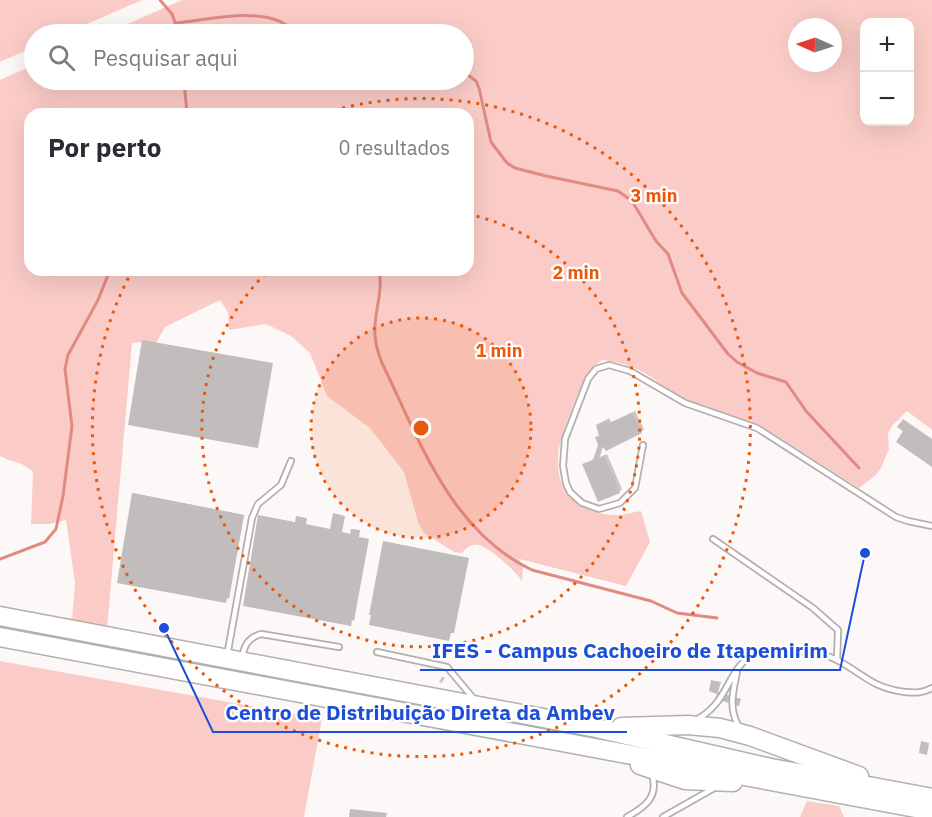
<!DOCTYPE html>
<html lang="pt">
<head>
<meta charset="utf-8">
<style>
	:root { --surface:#fff; --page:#f7f7f7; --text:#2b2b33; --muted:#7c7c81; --line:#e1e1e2 }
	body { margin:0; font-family:"IBM Plex Sans",sans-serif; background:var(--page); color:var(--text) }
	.controls { position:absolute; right:18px; top:18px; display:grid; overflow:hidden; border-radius:12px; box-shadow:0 6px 24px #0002 }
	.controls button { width:54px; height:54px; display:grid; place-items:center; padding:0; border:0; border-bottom:2px solid var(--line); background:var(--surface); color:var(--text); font:30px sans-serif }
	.compass { position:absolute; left:788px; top:18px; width:54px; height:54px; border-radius:50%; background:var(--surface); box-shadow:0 6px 24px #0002; rotate:273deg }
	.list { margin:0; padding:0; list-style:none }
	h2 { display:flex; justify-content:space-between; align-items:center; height:78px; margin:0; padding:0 24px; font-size:26px }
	h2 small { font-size:20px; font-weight:400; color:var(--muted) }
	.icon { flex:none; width:33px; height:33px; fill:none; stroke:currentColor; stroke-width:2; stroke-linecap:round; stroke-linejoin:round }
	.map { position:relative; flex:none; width:932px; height:817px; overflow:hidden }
	.search { position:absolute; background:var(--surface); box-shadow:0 6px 24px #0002; left:24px; top:24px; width:450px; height:66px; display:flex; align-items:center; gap:15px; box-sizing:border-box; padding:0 21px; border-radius:33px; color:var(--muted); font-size:22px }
	.panel { position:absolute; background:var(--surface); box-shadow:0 6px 24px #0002; left:24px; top:108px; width:450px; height:168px; border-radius:18px }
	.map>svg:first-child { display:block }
	.green { fill:#fbccc7; fill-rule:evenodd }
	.shadow { fill:#0003 }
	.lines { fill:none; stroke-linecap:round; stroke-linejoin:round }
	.stream { stroke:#e18a83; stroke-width:3 }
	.building { fill:#c1bdbc }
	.lane-casing { stroke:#b3afae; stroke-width:8 }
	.highway-casing { stroke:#b3afae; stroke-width:21 }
	.lane { stroke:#fff; stroke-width:4.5 }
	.highway { stroke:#fff; stroke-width:18 }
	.ring { fill:none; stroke:#e8590c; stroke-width:3; stroke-dasharray:3 6 }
	.centre { fill:#e8590c; stroke:#fff; stroke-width:3 }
	.ring-label { font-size:18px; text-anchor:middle; font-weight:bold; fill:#e8590c; stroke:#fff; stroke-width:4.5; stroke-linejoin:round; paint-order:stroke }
	.leader { fill:none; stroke:#1d4ed8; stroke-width:2 }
	.callout-dot { fill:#1d4ed8; stroke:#fff; stroke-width:2 }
	.callout-label { font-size:21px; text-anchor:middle; font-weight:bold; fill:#1d4ed8; stroke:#fff; stroke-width:4.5; stroke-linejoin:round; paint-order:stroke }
</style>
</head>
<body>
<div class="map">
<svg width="932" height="817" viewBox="0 0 932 817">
	<rect width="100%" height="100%" fill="#fdf8f8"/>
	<g class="green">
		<polygon points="0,0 142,0 64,34 34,34 34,47 0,62"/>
		<path d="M182,0H932V430L907,411L892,426L888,433L889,449L881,468L875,476L859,488L758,424L671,397C658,375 626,362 602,360C584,373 582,387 573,406C567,423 558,442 558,460C557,494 581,513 613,515C622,516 632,512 641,511L650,542L626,586L519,559L523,567L522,581C517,572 488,546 478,545C470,544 466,548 462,553L454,552L424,533L418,522L404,472L370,428L327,396L310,353L291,336L266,324L229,330L228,313L220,300L165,327L152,350L143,342L132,343L107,629L72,620L75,583L66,520L50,524H31L33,472C22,461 13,463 0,456V80L34,65V80H464V34H105ZM864,22H910V122H864ZM797,27H833V63H797ZM30,114H468V270H30Z"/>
		<polygon points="0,661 322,719 304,817 0,817"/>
		<polygon points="807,801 839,806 844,817 800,817"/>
	</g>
	<g class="shadow">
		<polygon points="635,411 644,429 641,432 603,446 600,457 607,454 622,489 619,492 584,465 595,458 600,444 597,438 600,434 598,425 609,418 611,422"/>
		<polygon points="133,493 244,515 229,596"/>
		<polygon points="442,677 445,677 442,683 439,682"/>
	</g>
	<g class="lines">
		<g class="stream">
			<polyline points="160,0 172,14 179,34"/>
			<path d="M176,23C209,20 248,9 279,21C286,24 293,30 299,34"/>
			<polyline points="464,72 476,81 479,88 491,142 507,163 515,168 546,176 618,191 632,201 656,241 668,254 682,293 728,354 737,362 757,373 786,382 806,411 859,468"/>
			<polyline points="184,80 187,114"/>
			<path d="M379,270C383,289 376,307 375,326C374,340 377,351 382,363C419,439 450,531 532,570L651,601L677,613L717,618"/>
			<polyline points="0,559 45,542 56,529 63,496 72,426 65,369 68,355 98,300 110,270"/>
		</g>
	</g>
	<g class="building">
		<polygon points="142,340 273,363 258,448 128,425"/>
		<polygon points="632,413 642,433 606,451 602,446 599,458 604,456 620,493 598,502 582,464 593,460 598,445 595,437 599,436 596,425 606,420 608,424"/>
		<polygon points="903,419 932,439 932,467 896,442 903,431 897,427"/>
		<polygon points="132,493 244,515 229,599 227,598 226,603 117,583"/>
		<polygon points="333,513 345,516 342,532 350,534 351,529 360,530 359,537 369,539 354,621 352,620 351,626 243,606 258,515 295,522 296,516 307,518 306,524 330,529"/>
		<polygon points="383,541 469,558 454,633 451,633 449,641 369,625 371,615 369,615"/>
		<polygon points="711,680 721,682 718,692 741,699 739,706 716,699 717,694 709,691"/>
		<polygon points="921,741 929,743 927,755 919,753"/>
		<polygon points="350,809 387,813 386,817 349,817"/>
	</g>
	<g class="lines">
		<g class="lane-casing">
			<g id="lane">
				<polyline points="643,445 635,488 620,503 599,509 582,503 570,492 566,483 563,466 565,439 588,379 596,369 609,365 630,371 685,403 757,428 896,517 908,521 932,526"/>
				<polyline points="713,539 813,608 838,630 837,660"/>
				<polyline points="377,652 447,667 474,699"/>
				<polyline points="227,656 252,518 258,504 281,485 291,461"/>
				<path d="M242,659C244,645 248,638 261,634L339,647"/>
				<path d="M737,672C733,692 728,708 739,727"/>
				<path d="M698,719C706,714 713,708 718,701C730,685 735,664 754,654C764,649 775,650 786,651C803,651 820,652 835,659C863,673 871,688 905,692C915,693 923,693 932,688"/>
				<path d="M627,817C645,807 659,797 652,774"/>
				<polyline points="663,817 716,787"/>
			</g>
		</g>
		<g class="highway-casing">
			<g id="highway">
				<polyline points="0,616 596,728 771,768 932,798"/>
				<polyline points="0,637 932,811"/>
				<polyline points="621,727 688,725 720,728 750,736 859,776"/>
				<polyline points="640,765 685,780 733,782"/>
			</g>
		</g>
		<use href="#lane" class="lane"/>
		<use href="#highway" class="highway"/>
	</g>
	<circle cx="421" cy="428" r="110" fill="#e8590c" fill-opacity=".12"/>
	<g class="ring">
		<circle cx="421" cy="428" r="110"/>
		<path d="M468 214A219 219 0 1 1 269 270"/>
		<path d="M325 113A329 329 0 1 1 132 271"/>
	</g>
	<circle cx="421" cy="428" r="9" class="centre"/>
	<g class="ring-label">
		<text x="654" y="202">3 min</text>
		<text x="576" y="279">2 min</text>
		<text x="499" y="357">1 min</text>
	</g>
	<path class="leader" d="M865 553L840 670H420M164 628L213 732H627"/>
	<g class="callout-dot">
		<circle cx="865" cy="553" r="6"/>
		<circle cx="164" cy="628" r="6"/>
	</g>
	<g class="callout-label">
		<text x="630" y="658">IFES - Campus Cachoeiro de Itapemirim</text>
		<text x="420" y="720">Centro de Distribuição Direta da Ambev</text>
	</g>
</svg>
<div class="controls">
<button>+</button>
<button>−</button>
</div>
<svg class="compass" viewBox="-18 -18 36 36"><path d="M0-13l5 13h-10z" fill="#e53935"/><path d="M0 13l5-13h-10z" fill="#7c7c81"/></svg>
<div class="search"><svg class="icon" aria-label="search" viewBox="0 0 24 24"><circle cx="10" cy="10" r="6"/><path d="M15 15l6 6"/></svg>Pesquisar aqui</div>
<section class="panel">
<h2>Por perto<small>0 resultados</small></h2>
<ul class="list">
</ul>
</section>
</div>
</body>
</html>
